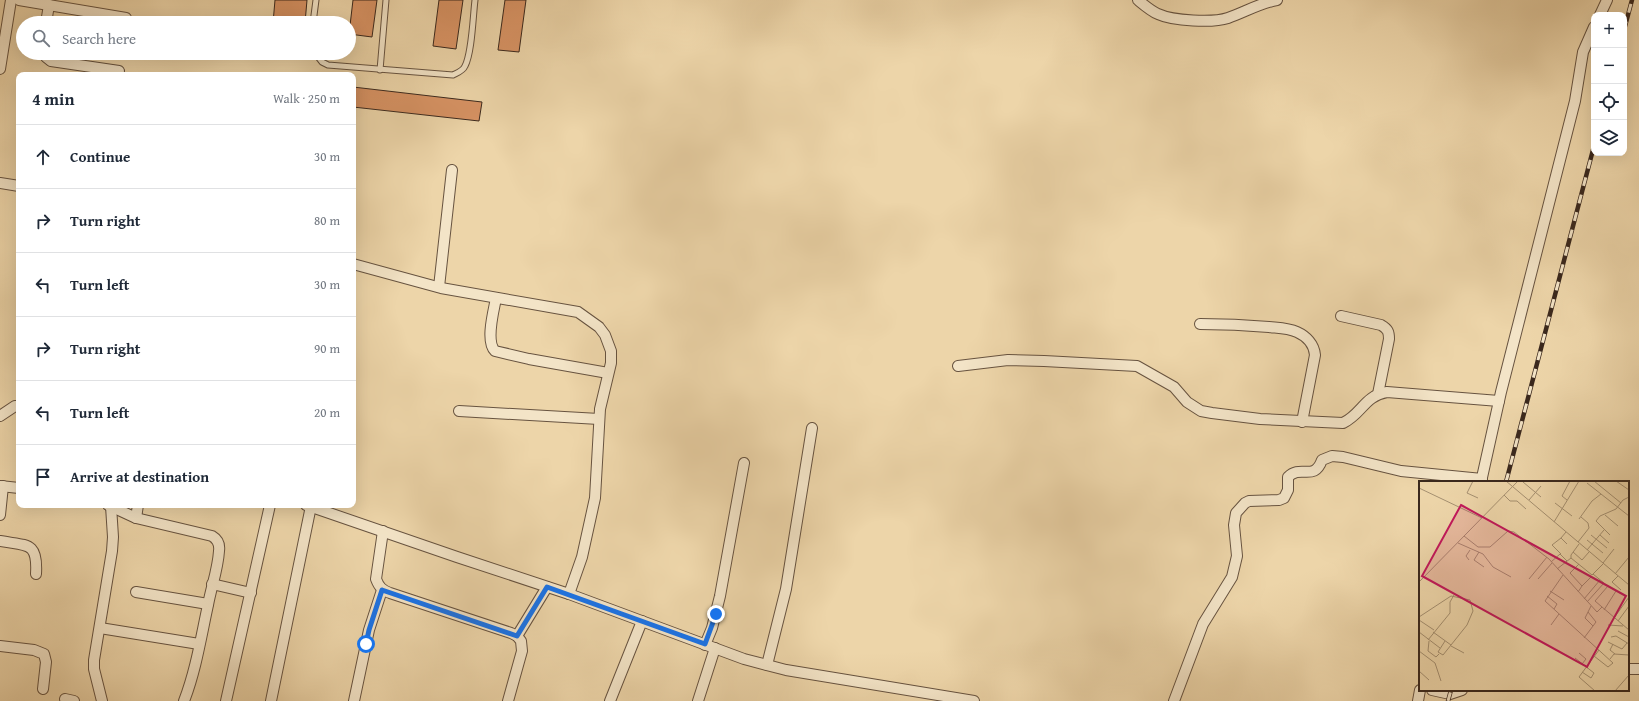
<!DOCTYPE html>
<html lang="en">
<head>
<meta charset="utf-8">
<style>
	:root { --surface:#fff; --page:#f6f6f7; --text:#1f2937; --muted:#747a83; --line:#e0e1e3 }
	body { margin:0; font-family:"Gentium Book Plus",serif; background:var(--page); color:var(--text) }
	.controls { position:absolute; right:12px; top:12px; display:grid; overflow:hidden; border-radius:8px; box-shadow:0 4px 16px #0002 }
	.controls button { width:36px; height:36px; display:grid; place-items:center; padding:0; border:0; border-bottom:1px solid var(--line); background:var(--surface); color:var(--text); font:20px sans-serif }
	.stop { position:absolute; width:12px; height:12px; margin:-9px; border:3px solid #1a73e8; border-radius:50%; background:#fff }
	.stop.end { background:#1a73e8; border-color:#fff; box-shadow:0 1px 4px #0008 }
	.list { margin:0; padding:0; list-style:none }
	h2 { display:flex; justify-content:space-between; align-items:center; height:52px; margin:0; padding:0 16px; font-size:17px }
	h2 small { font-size:13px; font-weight:400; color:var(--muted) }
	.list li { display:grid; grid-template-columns:26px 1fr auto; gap:12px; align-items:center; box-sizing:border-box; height:64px; padding:0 16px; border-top:1px solid var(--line) }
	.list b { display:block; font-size:15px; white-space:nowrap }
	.list em { font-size:13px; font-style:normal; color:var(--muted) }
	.icon { flex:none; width:22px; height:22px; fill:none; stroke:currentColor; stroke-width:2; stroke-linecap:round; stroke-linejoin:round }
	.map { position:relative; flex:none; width:1639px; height:701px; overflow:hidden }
	.search { position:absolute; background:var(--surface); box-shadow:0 4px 16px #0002; left:16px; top:16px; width:340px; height:44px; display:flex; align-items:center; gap:10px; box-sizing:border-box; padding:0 14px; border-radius:22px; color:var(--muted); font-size:15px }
	.panel { position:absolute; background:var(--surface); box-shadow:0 4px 16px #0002; left:16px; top:72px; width:340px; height:436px; border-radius:8px }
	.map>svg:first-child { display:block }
	.building { fill:#d89364; stroke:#3a281d }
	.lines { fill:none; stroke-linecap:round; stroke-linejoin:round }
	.lane-casing { stroke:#675340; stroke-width:7 }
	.street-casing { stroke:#675340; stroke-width:12 }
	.lane { stroke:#f3e4c7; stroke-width:5 }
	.street { stroke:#f3e4c7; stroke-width:10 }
	.rail-casing { stroke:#3a281d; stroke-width:4.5 }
	.rail { stroke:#f3e4c7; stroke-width:3; stroke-dasharray:9; stroke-linecap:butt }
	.route { stroke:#1a73e8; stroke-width:5 }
	.inset-road { fill:none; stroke:#a59071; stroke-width:1 }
	.view { fill:#c2185b; fill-opacity:0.15; stroke:#c2185b; stroke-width:2 }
	.inset-edge { fill:none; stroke:#3a281d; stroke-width:2 }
</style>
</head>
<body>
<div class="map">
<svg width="1639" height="701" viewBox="0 0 1639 701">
	<rect width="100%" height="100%" fill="#edd5a9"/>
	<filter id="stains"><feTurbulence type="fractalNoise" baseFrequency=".005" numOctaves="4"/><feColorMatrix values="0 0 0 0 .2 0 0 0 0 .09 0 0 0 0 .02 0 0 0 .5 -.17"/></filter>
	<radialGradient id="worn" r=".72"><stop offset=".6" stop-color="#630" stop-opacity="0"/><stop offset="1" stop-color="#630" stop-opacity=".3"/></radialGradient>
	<g class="building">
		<polygon points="275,0 307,0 305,23 273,23"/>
		<polygon points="353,0 377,0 372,37 349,34"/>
		<polygon points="439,0 463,0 456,49 433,46"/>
		<polygon points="505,0 526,0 519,52 498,50"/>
		<polygon points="353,87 482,102 479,121 353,107"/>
	</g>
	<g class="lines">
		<g class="lane-casing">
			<g id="lane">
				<polyline points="313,23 316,0"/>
				<path d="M315,53L322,62L328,65L453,75C457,73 463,71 465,66C472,53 473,16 475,0"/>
				<polyline points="380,70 386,0"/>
			</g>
		</g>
		<g class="street-casing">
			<g id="street">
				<polyline points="19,0 126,18"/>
				<path d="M1138,0C1144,5 1151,11 1158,14C1173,21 1213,23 1228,18C1245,12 1260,3 1277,0"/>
				<polyline points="1600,15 1607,0"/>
				<polyline points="46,23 49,5"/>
				<polyline points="44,53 46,57 51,61 119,71"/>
				<polyline points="0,69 11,0"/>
				<polyline points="0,183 19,186"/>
				<polyline points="353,264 441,288 578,312 599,327 605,335 611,351 611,363 600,409 595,498 582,557 569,594"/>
				<polyline points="439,287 452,170"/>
				<path d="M496,298C494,310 485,341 495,351L529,359L608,373"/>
				<path d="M1341,316L1381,325C1388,329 1389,332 1389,339L1378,394"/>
				<path d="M1200,324C1223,324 1246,325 1269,327C1278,328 1288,328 1297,332C1306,336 1314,344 1315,355L1302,422"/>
				<path d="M958,366L1008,360L1044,361L1137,366L1174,387L1187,402L1201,411L1212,413L1260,419L1343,423C1362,414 1364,396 1387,392L1499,401"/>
				<polyline points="459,411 599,419"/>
				<polyline points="0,416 15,406"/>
				<polyline points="1481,482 1501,392 1575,101 1583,52 1594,27"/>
				<polyline points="0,486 19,488"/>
				<path d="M108,505L136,518L212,536C217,539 220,544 219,551C218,569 211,588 208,605C201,637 196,670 184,701"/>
				<polyline points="306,505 457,557 569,594 744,659 786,670 974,701"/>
				<polyline points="0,515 3,486"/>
				<polyline points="136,518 138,505"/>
				<path d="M383,531L376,579C379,587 382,590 390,593L511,633L517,636L521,641L522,651L508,701"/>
				<path d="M0,541C27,546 38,541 36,574"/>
				<polyline points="212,584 251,593"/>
				<polyline points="136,592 208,604"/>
				<polyline points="100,628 199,644"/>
				<polyline points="517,636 547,587"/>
				<polyline points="705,645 712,628 720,596 744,463"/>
				<polyline points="0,646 34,650 44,654 46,662 43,689"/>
				<polyline points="767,665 786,589 812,428"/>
				<polyline points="1628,669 1639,669"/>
				<polyline points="1432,690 1450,694 1462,690"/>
				<polyline points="65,699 74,701"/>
				<polyline points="102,701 94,669 94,660 112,551 113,537 111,506"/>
				<polyline points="226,701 270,505"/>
				<polyline points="271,701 311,506"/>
				<polyline points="354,701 369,630 382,590"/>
				<polyline points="610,701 642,621"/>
				<polyline points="698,701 715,648"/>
				<path d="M1174,701L1203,624L1232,577L1237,556L1234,525L1236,513L1245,503L1249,501L1279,500L1284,498L1288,490V477C1301,464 1314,482 1322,460L1332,456L1343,457L1401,471L1482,479"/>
				<polyline points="1418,701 1420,690"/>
			</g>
		</g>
		<use href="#lane" class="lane"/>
		<use href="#street" class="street"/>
		<g class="rail-casing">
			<g id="rail">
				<polyline points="1624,30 1632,0"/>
				<polyline points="1506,482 1594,146"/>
				<polyline points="1448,701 1451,690"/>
			</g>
		</g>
		<use href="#rail" class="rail"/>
	</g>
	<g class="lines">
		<polyline class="route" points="366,644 369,630 382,590 517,636 547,587 705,644 716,614"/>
	</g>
	<g transform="translate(1419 481)">
		<rect width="210" height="210" fill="#edd5a9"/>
		<path class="inset-road" d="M54,0L48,12L59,17M87,0L210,104M175,0L202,22M197,0L210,9M104,1L122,16M168,2L210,35M0,7L63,37M85,14L91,20H98L107,28M110,19L122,5M148,19L143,15L151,0M136,22L153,35M186,34L199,45M160,38L173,20L182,13M135,41L160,0M147,51L142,57L148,63M172,54L188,67M181,54L190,62M191,54L177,40L181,35L197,28L204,19L210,16M45,55L59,66H71L89,50L95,51L130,78L178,131L183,126M168,59L184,72M159,61L170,47L169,42L162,36M39,62L64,73L74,86L92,96M168,69L185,49M60,71L55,79L65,86M154,71L163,79L170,71M142,73L133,64L142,57M152,77V74L160,63M50,79L47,75L51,69M132,81L141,73L148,80M184,82L195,68M138,88L152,77L173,94L184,83M196,93L210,76M144,94L126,120L194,182L189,186L175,175M199,95L193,101L202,109M110,98L128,76M119,98L133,82M0,101L99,0M163,105L173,95M131,110L145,119M159,111L163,105L151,92L160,83M201,112L189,105L176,120L210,149M128,115L138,123L135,128M165,118L181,99M168,121L185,102L174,93M172,125L166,137L174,145M185,129L197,110M0,136L32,115L51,119L54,130L48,144L24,174L19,171L26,160M195,137L210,116M0,139L15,149M199,140L210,125M132,144L140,133M189,144L204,145M199,150L210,156M0,151L21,167M14,151L32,164M192,156L197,155L210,163M165,157L177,141L169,131M9,159L31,132V121L35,114M10,160L9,170L17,176L20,173M189,161L203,168L208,162M194,163L191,169L196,173M32,165L45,172M0,170L16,182L22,200M160,172L167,178L163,183M156,177L175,192L172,197L163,191M191,178L195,173L210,174M0,190L10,199M176,210L160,196L180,169M196,210L210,194"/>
		<path class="view" d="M42,24L207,115L168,186L3,95Z"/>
		<rect width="210" height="210" class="inset-edge"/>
	</g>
	<rect width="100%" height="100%" filter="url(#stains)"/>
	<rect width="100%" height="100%" fill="url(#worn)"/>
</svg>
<div class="controls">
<button>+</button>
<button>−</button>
<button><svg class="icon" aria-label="locate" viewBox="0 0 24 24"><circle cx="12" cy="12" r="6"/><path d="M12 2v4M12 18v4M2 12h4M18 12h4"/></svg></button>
<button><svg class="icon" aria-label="layers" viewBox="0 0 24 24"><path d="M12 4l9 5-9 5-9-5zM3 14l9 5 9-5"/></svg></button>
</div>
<div class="stop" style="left:366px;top:644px"></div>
<div class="stop end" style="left:716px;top:614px"></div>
<div class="search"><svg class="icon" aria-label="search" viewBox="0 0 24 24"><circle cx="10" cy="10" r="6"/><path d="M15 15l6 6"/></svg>Search here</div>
<section class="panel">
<h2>4 min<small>Walk · 250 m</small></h2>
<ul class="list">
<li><svg class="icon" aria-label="ahead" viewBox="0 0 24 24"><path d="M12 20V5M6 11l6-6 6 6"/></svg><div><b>Continue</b></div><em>30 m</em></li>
<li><svg class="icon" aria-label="right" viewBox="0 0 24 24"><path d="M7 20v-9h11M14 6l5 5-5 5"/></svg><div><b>Turn right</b></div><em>80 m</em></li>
<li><svg class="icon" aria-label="left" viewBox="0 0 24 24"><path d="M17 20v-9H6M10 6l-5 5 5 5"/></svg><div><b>Turn left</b></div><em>30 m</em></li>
<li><svg class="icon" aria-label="right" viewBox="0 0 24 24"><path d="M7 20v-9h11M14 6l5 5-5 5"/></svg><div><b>Turn right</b></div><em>90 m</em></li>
<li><svg class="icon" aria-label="left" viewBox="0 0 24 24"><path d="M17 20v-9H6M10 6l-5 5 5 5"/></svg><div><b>Turn left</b></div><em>20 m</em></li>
<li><svg class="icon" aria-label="arrive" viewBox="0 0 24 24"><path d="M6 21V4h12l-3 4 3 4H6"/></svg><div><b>Arrive at destination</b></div></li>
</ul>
</section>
</div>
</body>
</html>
